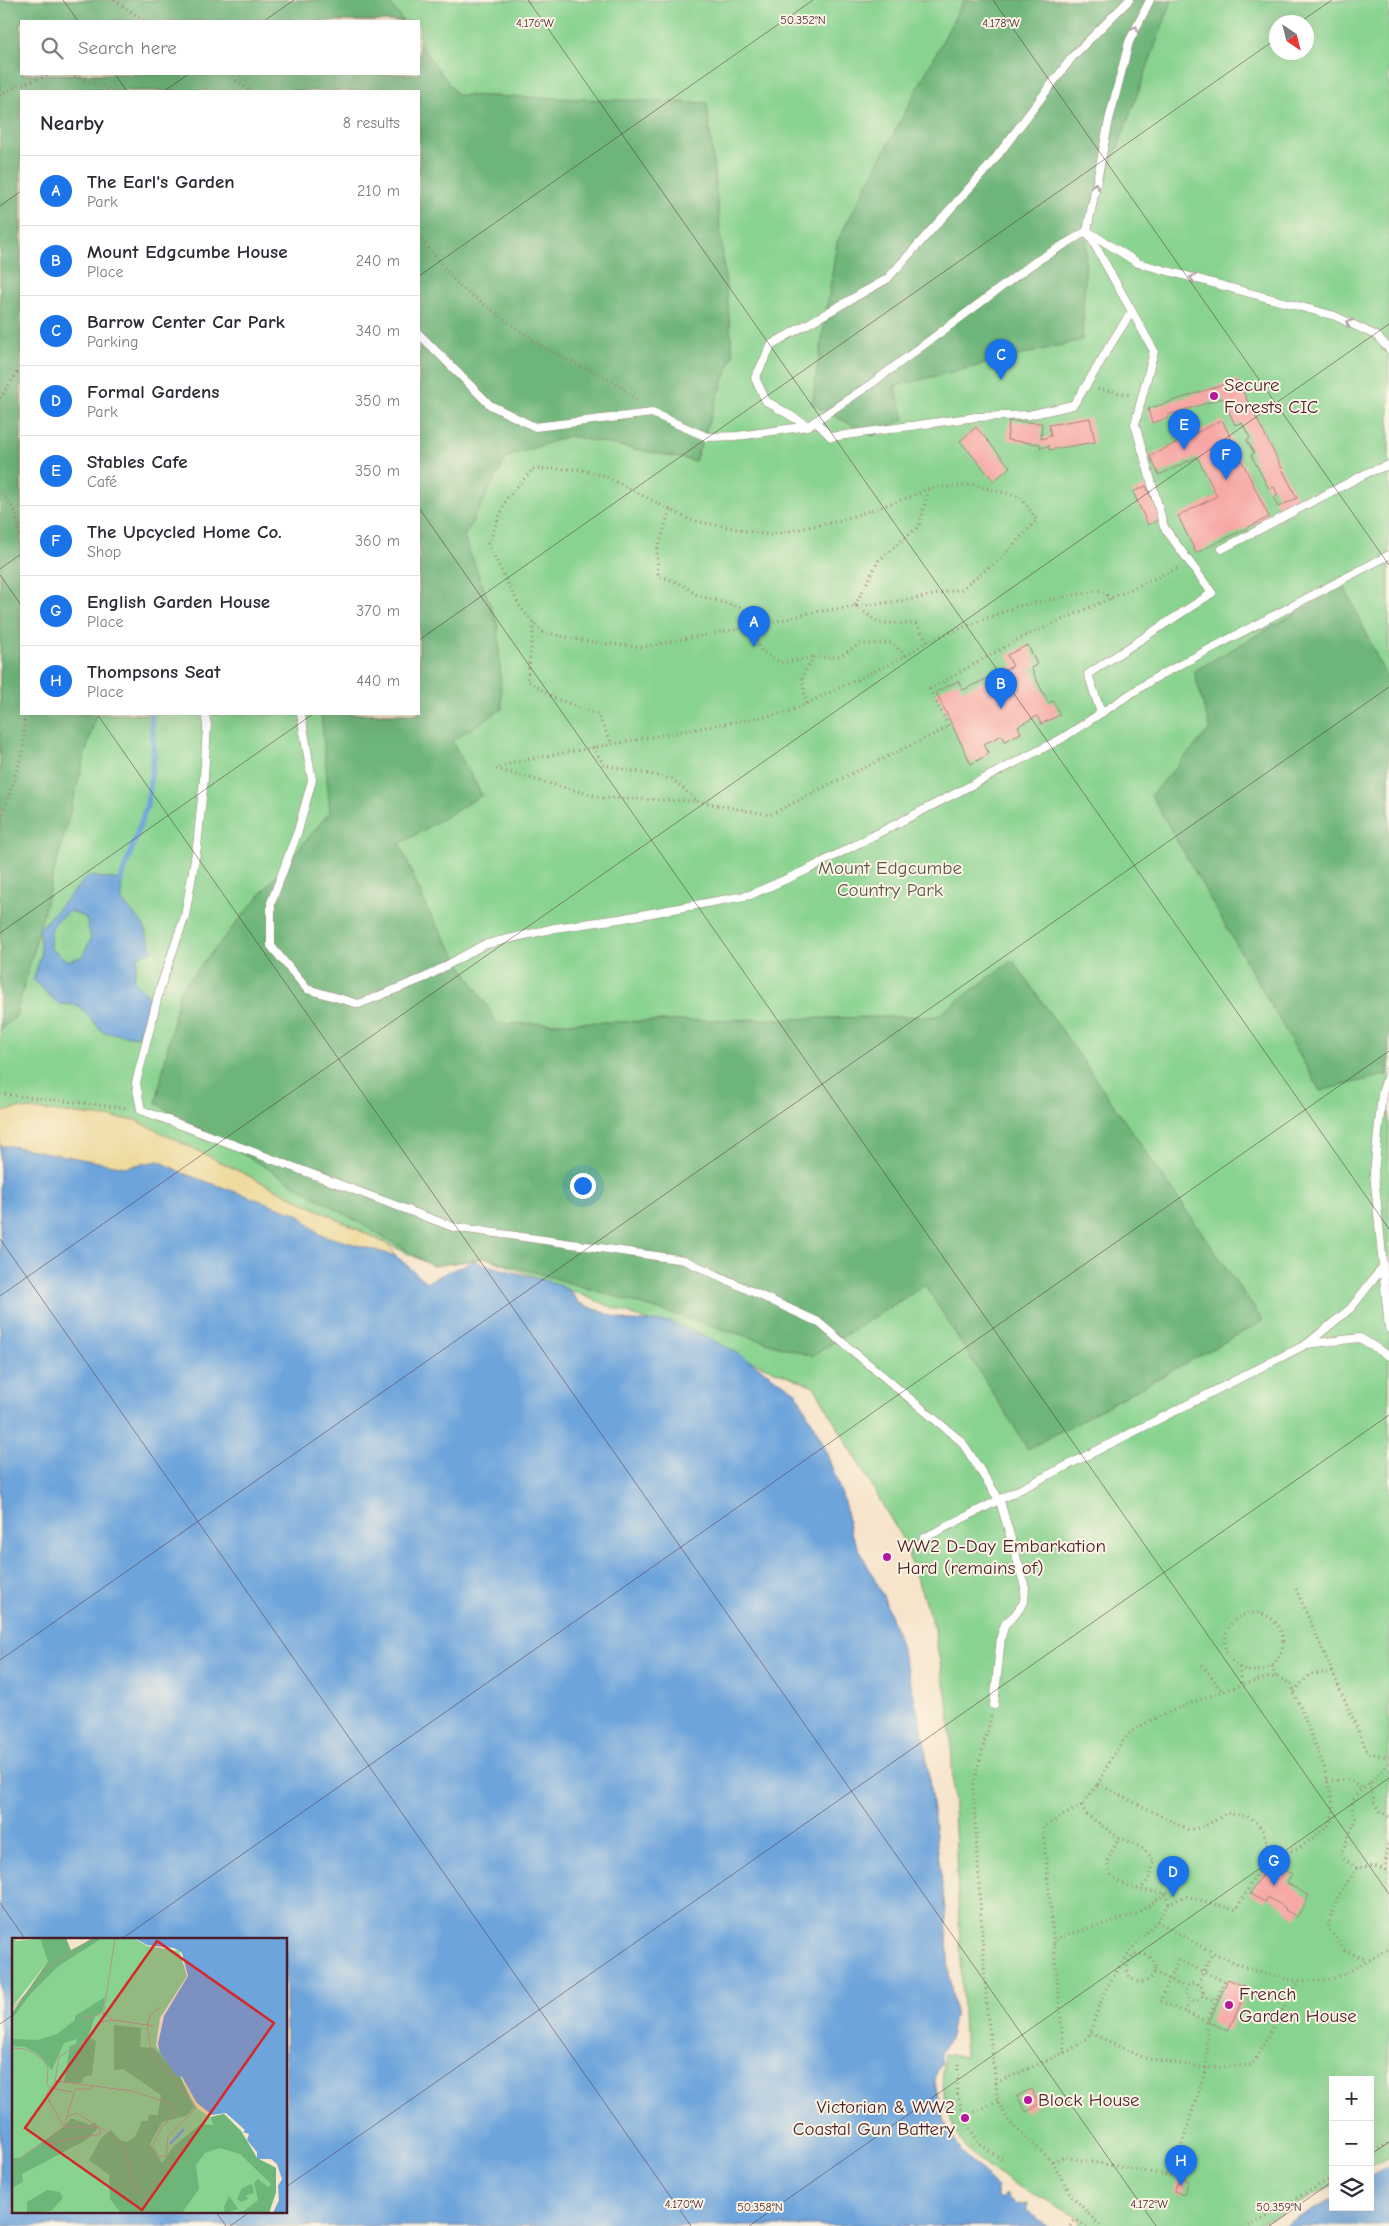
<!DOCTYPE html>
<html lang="en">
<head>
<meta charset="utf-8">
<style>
	:root { --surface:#fff; --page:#f7f7f7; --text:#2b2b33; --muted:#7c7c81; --line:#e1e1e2; --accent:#1a73e8 }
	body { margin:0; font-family:"Comic Neue",sans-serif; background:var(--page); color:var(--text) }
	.controls { position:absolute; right:15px; bottom:15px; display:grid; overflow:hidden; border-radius:0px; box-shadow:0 5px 20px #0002 }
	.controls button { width:45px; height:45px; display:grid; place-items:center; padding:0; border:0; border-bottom:1px solid var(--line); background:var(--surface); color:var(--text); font:25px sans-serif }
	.compass { position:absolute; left:1269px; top:15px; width:45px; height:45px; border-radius:50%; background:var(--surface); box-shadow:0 5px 20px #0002; rotate:145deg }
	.you { position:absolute; left:582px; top:1185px; width:18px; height:18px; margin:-12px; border:4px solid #fff; border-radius:50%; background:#1a73e8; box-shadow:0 0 0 8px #1a73e833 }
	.badge { display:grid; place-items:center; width:32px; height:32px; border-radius:50%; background:var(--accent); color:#fff; font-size:16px; font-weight:700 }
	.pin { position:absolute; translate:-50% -41px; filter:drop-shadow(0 1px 2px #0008) }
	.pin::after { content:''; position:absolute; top:26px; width:18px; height:15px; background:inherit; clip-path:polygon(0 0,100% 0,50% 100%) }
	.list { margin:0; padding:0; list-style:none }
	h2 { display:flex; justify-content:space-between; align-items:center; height:65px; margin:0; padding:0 20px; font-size:21px }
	h2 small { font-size:16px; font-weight:400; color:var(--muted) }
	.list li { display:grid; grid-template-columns:32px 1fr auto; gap:15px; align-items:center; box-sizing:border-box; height:70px; padding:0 20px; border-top:1px solid var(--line) }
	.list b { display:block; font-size:19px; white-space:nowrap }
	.list p { margin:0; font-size:16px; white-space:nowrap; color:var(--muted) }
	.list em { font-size:16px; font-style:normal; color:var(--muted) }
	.icon { flex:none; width:28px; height:28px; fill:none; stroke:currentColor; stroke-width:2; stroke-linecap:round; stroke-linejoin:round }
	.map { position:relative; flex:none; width:1389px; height:2226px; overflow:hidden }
	.search { position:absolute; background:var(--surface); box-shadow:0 5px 20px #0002; left:20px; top:20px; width:400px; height:55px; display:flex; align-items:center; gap:12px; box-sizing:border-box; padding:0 18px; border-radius:0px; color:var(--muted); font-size:19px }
	.panel { position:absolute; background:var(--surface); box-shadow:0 5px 20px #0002; left:20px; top:90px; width:400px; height:625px; border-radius:0px }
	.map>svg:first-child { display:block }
	.green { fill:#89d390; stroke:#6a795e; fill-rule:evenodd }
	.forest { fill:#6eb57a; stroke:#5c6a52 }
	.sand { fill:#eeda9e; stroke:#9c7c64 }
	.water { fill:#6da4db; stroke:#5c6283; fill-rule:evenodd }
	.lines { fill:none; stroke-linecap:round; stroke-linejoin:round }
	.stream { stroke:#6da4db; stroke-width:5.5 }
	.building { fill:#f7a8a6 }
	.lane-casing { stroke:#a0827b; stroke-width:9 }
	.path { stroke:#a0827b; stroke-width:3; stroke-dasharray:1 4; stroke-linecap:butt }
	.lane { stroke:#fff; stroke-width:8 }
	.oneway { stroke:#ae9aa0 }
	.ticks { fill:none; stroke:#4a1f2b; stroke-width:1; stroke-opacity:0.45 }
	.poi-dot { fill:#b5179e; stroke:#fcf5e5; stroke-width:2 }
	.labels { text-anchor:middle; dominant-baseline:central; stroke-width:4; stroke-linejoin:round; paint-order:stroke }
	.poi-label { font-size:19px; fill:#4a1f2b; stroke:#fcf5e5; text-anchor:start }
	.park-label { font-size:19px; fill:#5d5549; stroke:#fcf5e5 }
	.inset-river { fill:none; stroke:#6da4db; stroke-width:2.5 }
	.inset-road { fill:none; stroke:#b1958b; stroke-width:1 }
	.view { fill:#d62828; fill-opacity:0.15; stroke:#d62828; stroke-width:2.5 }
	.inset-edge { fill:none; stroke:#4a1f2b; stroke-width:2.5 }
	.ticks-label { font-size:12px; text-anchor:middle; fill:#4a1f2b; stroke:#fcf5e5; stroke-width:4; stroke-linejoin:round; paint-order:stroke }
</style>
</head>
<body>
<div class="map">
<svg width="1389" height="2226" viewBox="0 0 1389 2226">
	<rect width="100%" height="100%" fill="#fcf5e5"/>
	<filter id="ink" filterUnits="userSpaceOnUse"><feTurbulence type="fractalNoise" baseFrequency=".02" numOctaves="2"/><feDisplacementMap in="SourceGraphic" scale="10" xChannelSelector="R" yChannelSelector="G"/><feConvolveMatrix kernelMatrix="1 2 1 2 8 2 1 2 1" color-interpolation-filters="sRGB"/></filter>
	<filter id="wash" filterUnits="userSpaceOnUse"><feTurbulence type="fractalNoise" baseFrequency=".0096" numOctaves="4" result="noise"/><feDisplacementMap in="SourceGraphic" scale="20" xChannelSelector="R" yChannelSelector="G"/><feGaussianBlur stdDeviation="1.12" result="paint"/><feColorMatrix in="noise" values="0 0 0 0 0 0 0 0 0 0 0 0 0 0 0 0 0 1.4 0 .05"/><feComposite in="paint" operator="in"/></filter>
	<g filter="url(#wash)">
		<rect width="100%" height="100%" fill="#f6e4cb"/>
		<path class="green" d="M0,0H1389V2157L1370,2167V2080H1333V2186L1257,2226H1079L1081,2219C1050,2202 995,2178 972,2154C957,2139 946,2114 943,2093C941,2080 944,2067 945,2054L965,2057L951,1740L949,1711L933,1624L903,1540L814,1386L487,1258L433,1266L135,1120L18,1108L0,1113ZM21,21H419V74H21ZM1276,22H1306V52H1276ZM21,91H419V714H21Z"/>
		<g class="forest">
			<polygon points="0,0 388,0 403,21 21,21 21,74 419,74 419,43 457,95 707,103 733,354 695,461 569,436 507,457 464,537 498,625 502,709 452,741 482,795 400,844 427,909 498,1024 937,1016 1013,960 1263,1321 1028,1449 925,1285 812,1356 487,1258 433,1266 156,1103 180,990 330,812 321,714 419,714 419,91 21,91 21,714 96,714 16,1016 0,1030"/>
			<polygon points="964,0 1172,0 1087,231 1082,340 895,386 904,419 873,436 812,404 837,242"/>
			<polygon points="1344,586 1389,683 1389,1074 1320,1091 1151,795 1210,729 1194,671"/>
		</g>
		<polygon class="sand" points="18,1108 135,1120 389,1245 396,1256 388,1281 0,1167 0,1113"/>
		<g class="water">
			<path d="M88,876L121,880L122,901L143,924L153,951L138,956L134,980L150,998L137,1037L103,1032L78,1005L59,1004L33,980L41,955L39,929ZM71,911L86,918L91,939L82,957L68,961L50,948C50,927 53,921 71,911Z"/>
			<path d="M0,1146H11L125,1167L159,1161L185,1174L298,1214L321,1235L396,1256L426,1282L473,1261L558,1284L571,1292L579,1303L618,1318L628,1321L670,1322L702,1335L736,1352L796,1392L823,1443L844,1501L850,1531L883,1596L895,1628L908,1672L924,1738L946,1916L949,1975L955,2011L950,2037L941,2053L942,2064L938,2069L935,2082L944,2123L961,2151L997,2187V2197L1002,2199L1006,2194L1009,2200L1016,2205L1028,2203L1025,2209L1048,2226H0ZM14,1940H286V2212H14Z"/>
			<polygon points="1389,2166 1389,2226 1284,2226 1333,2198 1333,2207 1370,2207 1370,2177"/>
		</g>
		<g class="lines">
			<polyline class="stream" points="121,880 147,805 154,754 151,714"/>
		</g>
		<g id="blocks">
			<g class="building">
				<polygon points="1237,380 1297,498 1278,507 1274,498 1278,495 1274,487 1269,489 1251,455 1254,453 1247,440 1250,438 1242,423 1235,425 1223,398 1168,415 1168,418 1152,423 1148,409"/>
				<polygon points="1090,418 1095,442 1049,450 1049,446 1040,448 1041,444 1007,440 1009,421 1042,423 1041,439 1051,436 1049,425"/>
				<polygon points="1222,420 1269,517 1196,553 1178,516 1217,496 1197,457 1159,475 1150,456"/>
				<polygon points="976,427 1010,467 994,481 960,441"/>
				<polygon points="1146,486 1161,519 1148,525 1133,492"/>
				<polygon points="1028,645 1037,665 1031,668 1048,703 1053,701 1060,715 1041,724 1037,716 1018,726 1021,733 1005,741 1002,735 984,744 989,754 971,764 936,692 958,681 963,690 1013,666 1007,655"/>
				<polygon points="1270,1861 1292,1874 1287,1883 1309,1896 1297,1917 1285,1910 1286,1908 1268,1897 1265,1902 1250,1894"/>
				<polygon points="1228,1979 1248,1988 1228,2031 1209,2022"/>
				<polygon points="1031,2089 1039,2104 1026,2112 1017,2096"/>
				<polygon points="1180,2177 1189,2181 1183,2195 1174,2191"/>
			</g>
		</g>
	</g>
	<g filter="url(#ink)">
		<use href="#blocks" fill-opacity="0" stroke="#a0827b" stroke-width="1"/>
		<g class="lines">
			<g class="lane-casing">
				<g id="lane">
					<polyline points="1150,0 1129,42 1109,120 1087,231 1138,263 1335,316 1377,336 1389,349"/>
					<polyline points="419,334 490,405 535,427 652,413 707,437 738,436 808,426"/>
					<path d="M815,421L831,437L976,417L1029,415L1073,405C1095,375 1110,341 1132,312"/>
					<polyline points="1222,549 1369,472 1389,465"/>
					<polyline points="1101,713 1088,674 1212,593 1164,527 1135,424 1154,351 1087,231 1035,262 871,384 808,426 766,401 755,378 772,344 887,279 991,164 1073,56 1129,0"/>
					<polyline points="205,714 207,725 204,778 197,847 185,916 160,988 136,1083 141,1110 453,1227 684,1260 818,1322 962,1442 1000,1501 1025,1587 1024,1602 1015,1615 1005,1624 1001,1637 994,1705"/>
					<polyline points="301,714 312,780 298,831 271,903 271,946 307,989 359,1004 426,977 483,945 555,928 619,919 750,895 807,870 1061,739 1155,678 1389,555"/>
					<polyline points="1389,1071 1382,1094 1374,1173 1389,1328"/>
					<polyline points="1382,1268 1351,1308 1307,1344 1360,1338 1389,1356"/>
					<polyline points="924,1538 1307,1344"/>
				</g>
			</g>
			<g class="path">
				<polyline points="114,0 145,21"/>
				<polyline points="70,74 114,91"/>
				<polyline points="228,74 250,91"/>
				<polyline points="0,95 17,86 53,74"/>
				<polyline points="419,236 458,285 542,347 614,382 639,402"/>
				<polyline points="1098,389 1132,395"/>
				<polyline points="0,398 21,367"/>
				<polygon points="533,469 576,469 605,476 690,520 769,535 839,521 910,497 929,488 973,485 1020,497 1037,520 1001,558 961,589 914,599 814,612 765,624 642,647 590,642 542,632 520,607 488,544 507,498"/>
				<polyline points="0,490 15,511 21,539"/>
				<polyline points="670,510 657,551 658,575 683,585 697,595 739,607 764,623"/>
				<polyline points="1111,599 1101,590 1018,606 928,641 906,656 789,712 514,762 496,769 603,798 696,801 770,815 832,783 949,727 930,689 1017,640 1178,568"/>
				<polyline points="855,605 879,560 919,526 929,488"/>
				<polyline points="856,606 879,623 916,624 928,641"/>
				<polyline points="534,623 527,680 556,699 597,714 612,744"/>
				<polyline points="750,627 761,651 781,663 814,657"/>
				<polyline points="806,704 802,676 814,657 838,657 860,644 892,643 906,656"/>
				<polyline points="593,747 604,765 672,779 696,800"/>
				<polyline points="0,823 24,749 24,714"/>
				<polyline points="0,1094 128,1108"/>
				<polyline points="1296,1589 1368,1753 1389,1757"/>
				<circle cx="1254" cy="1642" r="29"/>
				<polyline points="1202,1665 1223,1692"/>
				<polyline points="1272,1666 1276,1677"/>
				<polyline points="1239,1667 1241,1686"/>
				<polyline points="1294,1691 1310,1674 1334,1672"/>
				<polyline points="991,1716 973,1787 987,2012 998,2101 1009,2122 1052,2161 1071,2195 1100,2226"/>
				<path d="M1389,1763C1383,1768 1379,1775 1373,1781C1358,1794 1346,1796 1356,1819L1341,1854L1344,1859L1357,1868L1374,1866L1389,1871"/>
				<polyline points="1327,1780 1350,1780 1361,1789"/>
				<polyline points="1369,1783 1374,1802 1380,1811 1389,1817"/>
				<path d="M1082,1805L1086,1814L1119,1838C1116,1845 1108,1856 1108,1864C1107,1887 1150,1892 1167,1893L1169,1904"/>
				<path d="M1119,1838C1134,1842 1146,1849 1154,1861L1150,1877L1141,1889"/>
				<polyline points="1357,1868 1337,1898 1328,1928 1345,1951 1367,1960"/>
				<polyline points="1386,1870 1386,1852 1389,1841"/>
				<path d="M1157,1921C1204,1949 1275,1991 1331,1979C1345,1976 1374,1956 1389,1949"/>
				<polyline points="1054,1945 1057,1938 1134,1915 1166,1894"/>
				<circle cx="1141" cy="1968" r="14"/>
				<polygon points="1178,1960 1224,1981 1207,2022 1160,2001"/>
				<polyline points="1154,1972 1185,1987"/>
				<circle cx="1194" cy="1992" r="9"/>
				<polyline points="1198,1984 1212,1953"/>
				<polyline points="1202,1996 1215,2002"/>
				<polyline points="1185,2012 1190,2001"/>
				<polyline points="1091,2033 1144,2058 1206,2068 1252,2065 1299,1981"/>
				<polyline points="1064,2053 1043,1827 1082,1805 1098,1784"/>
				<polyline points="958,2064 957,2093 964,2117"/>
				<path d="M996,2083L1070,2050L1088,2038L1105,1990L1130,1951L1157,1921L1169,1904L1185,1896L1236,1910L1267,1855C1270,1841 1262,1823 1248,1817C1241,1815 1233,1815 1227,1813L1205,1826L1189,1830L1098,1784C1107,1766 1116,1747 1131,1732C1144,1719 1259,1675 1277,1677C1281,1678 1287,1682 1291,1684L1324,1767L1334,1808L1330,1824L1300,1848L1283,1854L1268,1847"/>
				<polyline points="998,2101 964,2117 978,2143 1003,2160"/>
				<polyline points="1370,2154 1389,2143"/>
				<polyline points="1052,2161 1064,2157 1172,2176 1206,2068 1207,2022"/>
				<polyline points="1071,2226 1075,2220 1087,2226"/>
				<polyline points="1249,2226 1333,2177"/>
			</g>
			<use href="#lane" class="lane"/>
		</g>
		<defs><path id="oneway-chevron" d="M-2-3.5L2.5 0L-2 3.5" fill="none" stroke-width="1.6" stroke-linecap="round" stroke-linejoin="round" transform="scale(1.25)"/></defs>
		<g class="oneway">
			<use href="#oneway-chevron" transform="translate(1135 29) rotate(-64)"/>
			<use href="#oneway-chevron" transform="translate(1095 186) rotate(-80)"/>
			<use href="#oneway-chevron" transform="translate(1193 278) rotate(-165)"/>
			<use href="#oneway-chevron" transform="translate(1349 323) rotate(-155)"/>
		</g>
	</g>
	<path class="ticks" d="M63,0L78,21M528,0L1389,1229M993,0L1389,565M264,21L294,0M1300,22L1332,0M115,74L127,91M164,91L189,74M0,206L21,191M419,276L813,0M419,508L1389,1894M0,569L21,554M0,575L21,605M419,640L1276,39M97,714L1156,2226M0,933L313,714M0,1239L691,2226M0,1296L1389,324M0,1660L1389,687M0,1903L26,1940M120,1940L1389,1051M0,2024L14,2014M1370,2155L1389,2142M286,2187L1389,1415M216,2212L226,2226M230,2226L250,2212M749,2226L1389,1778M1269,2226L1333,2181"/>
	<g class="poi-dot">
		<circle cx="1214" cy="396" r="5"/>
		<circle cx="887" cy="1557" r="5"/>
		<circle cx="1229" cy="2005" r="5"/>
		<circle cx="1028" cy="2100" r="5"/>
		<circle cx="965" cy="2118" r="5"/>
	</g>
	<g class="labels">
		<g class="poi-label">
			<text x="1224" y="385">Secure<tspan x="1224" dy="22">Forests CIC</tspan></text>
			<text x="897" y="1546">WW2 D-Day Embarkation<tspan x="897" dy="22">Hard (remains of)</tspan></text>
			<text x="1239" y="1994">French<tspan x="1239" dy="22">Garden House</tspan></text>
			<text x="1038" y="2100">Block House</text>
			<text x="955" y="2107" text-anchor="end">Victorian &amp; WW2<tspan x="955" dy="22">Coastal Gun Battery</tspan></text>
		</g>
		<g class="park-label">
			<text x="890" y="868">Mount Edgcumbe<tspan x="890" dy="22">Country Park</tspan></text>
		</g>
	</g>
	<g transform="translate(12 1938)">
		<rect width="275" height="275" fill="#f6e4cb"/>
		<path d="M0,0L5,3L34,0L37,18L36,23L0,70ZM91,0H122L135,8L167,13L175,38L148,80L144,108L169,140L185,170L198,179L212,176L229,193L245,220L264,230V254L257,275H0V81L19,56L47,28Z" fill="#89d390"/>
		<path d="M28,0H54L59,12L82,0H91L47,28L19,56L0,81V75L36,23ZM93,59L91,73L83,78L76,99L84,103L80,137L72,139L69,145L52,144L58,108L64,106L65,101L52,105L40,132L27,117L13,109L0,108V101L25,102L45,96L63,82V78ZM102,87L129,90L128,109L142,110L169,140L182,170L174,178L150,184L138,206L150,225L162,208L189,186L201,187L199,179L212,176L229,193L245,220L264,230V254L257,275H221L232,273L246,262L242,245L246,241L256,249L259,246L228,216L208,210L193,215L184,227L187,251L170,275H109L98,261L97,237L77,222L90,199L99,192L108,202L115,204L123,199L130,183H136L137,177H146L149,157L111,131L102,132ZM59,180L78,187L83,184L86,190L74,202L10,236L11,244L0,250V220H8L52,189ZM240,246L242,255L234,257L236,261L229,264L225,261L230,250ZM35,252L48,254L51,260L39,273L15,275V264ZM217,258L226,271L213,275L212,269Z" fill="#6eb57a"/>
		<path d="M173,141L200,175L198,179L185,170L171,144Z" fill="#eeda9e"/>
		<path d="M123,0H275V275H261L267,262L266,248L270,241L265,226L259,221H245V214L235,202L237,196L231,194L233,192L214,175L200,177L185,165L170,139L165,138L148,115L146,106L152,78L176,38L170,15L162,10L135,7Z" fill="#6da4db"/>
		<path class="inset-river" d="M226,0L256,31L275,45M158,206L172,191"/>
		<path class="inset-road" d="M0,72L36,29L81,0M74,75L71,81L93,75M100,82L143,88M89,84L100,82L93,75M0,110L13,111L30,120L36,129L35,146L38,150M43,143L120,153L159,166L163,177L150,188L141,207L146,219L154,218L156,199L184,170L139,113L135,87L138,78L147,70M38,150L60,154M54,179L64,175L87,189M88,189L113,209L120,246L125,255M33,206L89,196L87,189H52L63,151H79L80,147M0,226L52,189L34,157L43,143L47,119L79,99L91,80L103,0"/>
		<path class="view" d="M145,3L262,85L130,272L13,190Z"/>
		<rect width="275" height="275" class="inset-edge"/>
	</g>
	<g class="ticks-label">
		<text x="803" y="24">50.352°N</text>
		<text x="535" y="27">4.176°W</text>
		<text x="1001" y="27">4.178°W</text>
		<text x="684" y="2208">4.170°W</text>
		<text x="1149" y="2208">4.172°W</text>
		<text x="760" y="2211">50.358°N</text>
		<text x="1279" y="2211">50.359°N</text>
	</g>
</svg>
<div class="controls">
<button>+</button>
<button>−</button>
<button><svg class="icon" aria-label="layers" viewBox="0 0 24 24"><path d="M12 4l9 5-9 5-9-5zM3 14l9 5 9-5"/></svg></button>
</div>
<svg class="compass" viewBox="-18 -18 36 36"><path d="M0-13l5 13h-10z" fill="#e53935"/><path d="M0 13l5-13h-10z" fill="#7c7c81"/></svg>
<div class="you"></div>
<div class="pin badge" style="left:754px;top:647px">A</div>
<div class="pin badge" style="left:1001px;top:709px">B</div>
<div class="pin badge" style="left:1001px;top:380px">C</div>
<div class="pin badge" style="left:1173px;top:1897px">D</div>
<div class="pin badge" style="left:1184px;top:450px">E</div>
<div class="pin badge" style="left:1226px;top:480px">F</div>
<div class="pin badge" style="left:1274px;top:1886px">G</div>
<div class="pin badge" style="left:1181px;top:2186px">H</div>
<div class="search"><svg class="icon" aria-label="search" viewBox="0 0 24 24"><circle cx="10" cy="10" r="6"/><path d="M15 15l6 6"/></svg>Search here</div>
<section class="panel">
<h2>Nearby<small>8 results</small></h2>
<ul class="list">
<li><span class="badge">A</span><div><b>The Earl's Garden</b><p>Park</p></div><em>210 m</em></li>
<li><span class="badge">B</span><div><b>Mount Edgcumbe House</b><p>Place</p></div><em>240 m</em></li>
<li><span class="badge">C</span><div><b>Barrow Center Car Park</b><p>Parking</p></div><em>340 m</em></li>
<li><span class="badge">D</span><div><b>Formal Gardens</b><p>Park</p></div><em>350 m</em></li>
<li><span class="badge">E</span><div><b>Stables Cafe</b><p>Café</p></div><em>350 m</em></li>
<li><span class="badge">F</span><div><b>The Upcycled Home Co.</b><p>Shop</p></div><em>360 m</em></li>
<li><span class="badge">G</span><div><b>English Garden House</b><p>Place</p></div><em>370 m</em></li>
<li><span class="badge">H</span><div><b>Thompsons Seat</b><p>Place</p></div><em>440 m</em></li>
</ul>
</section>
</div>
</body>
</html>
